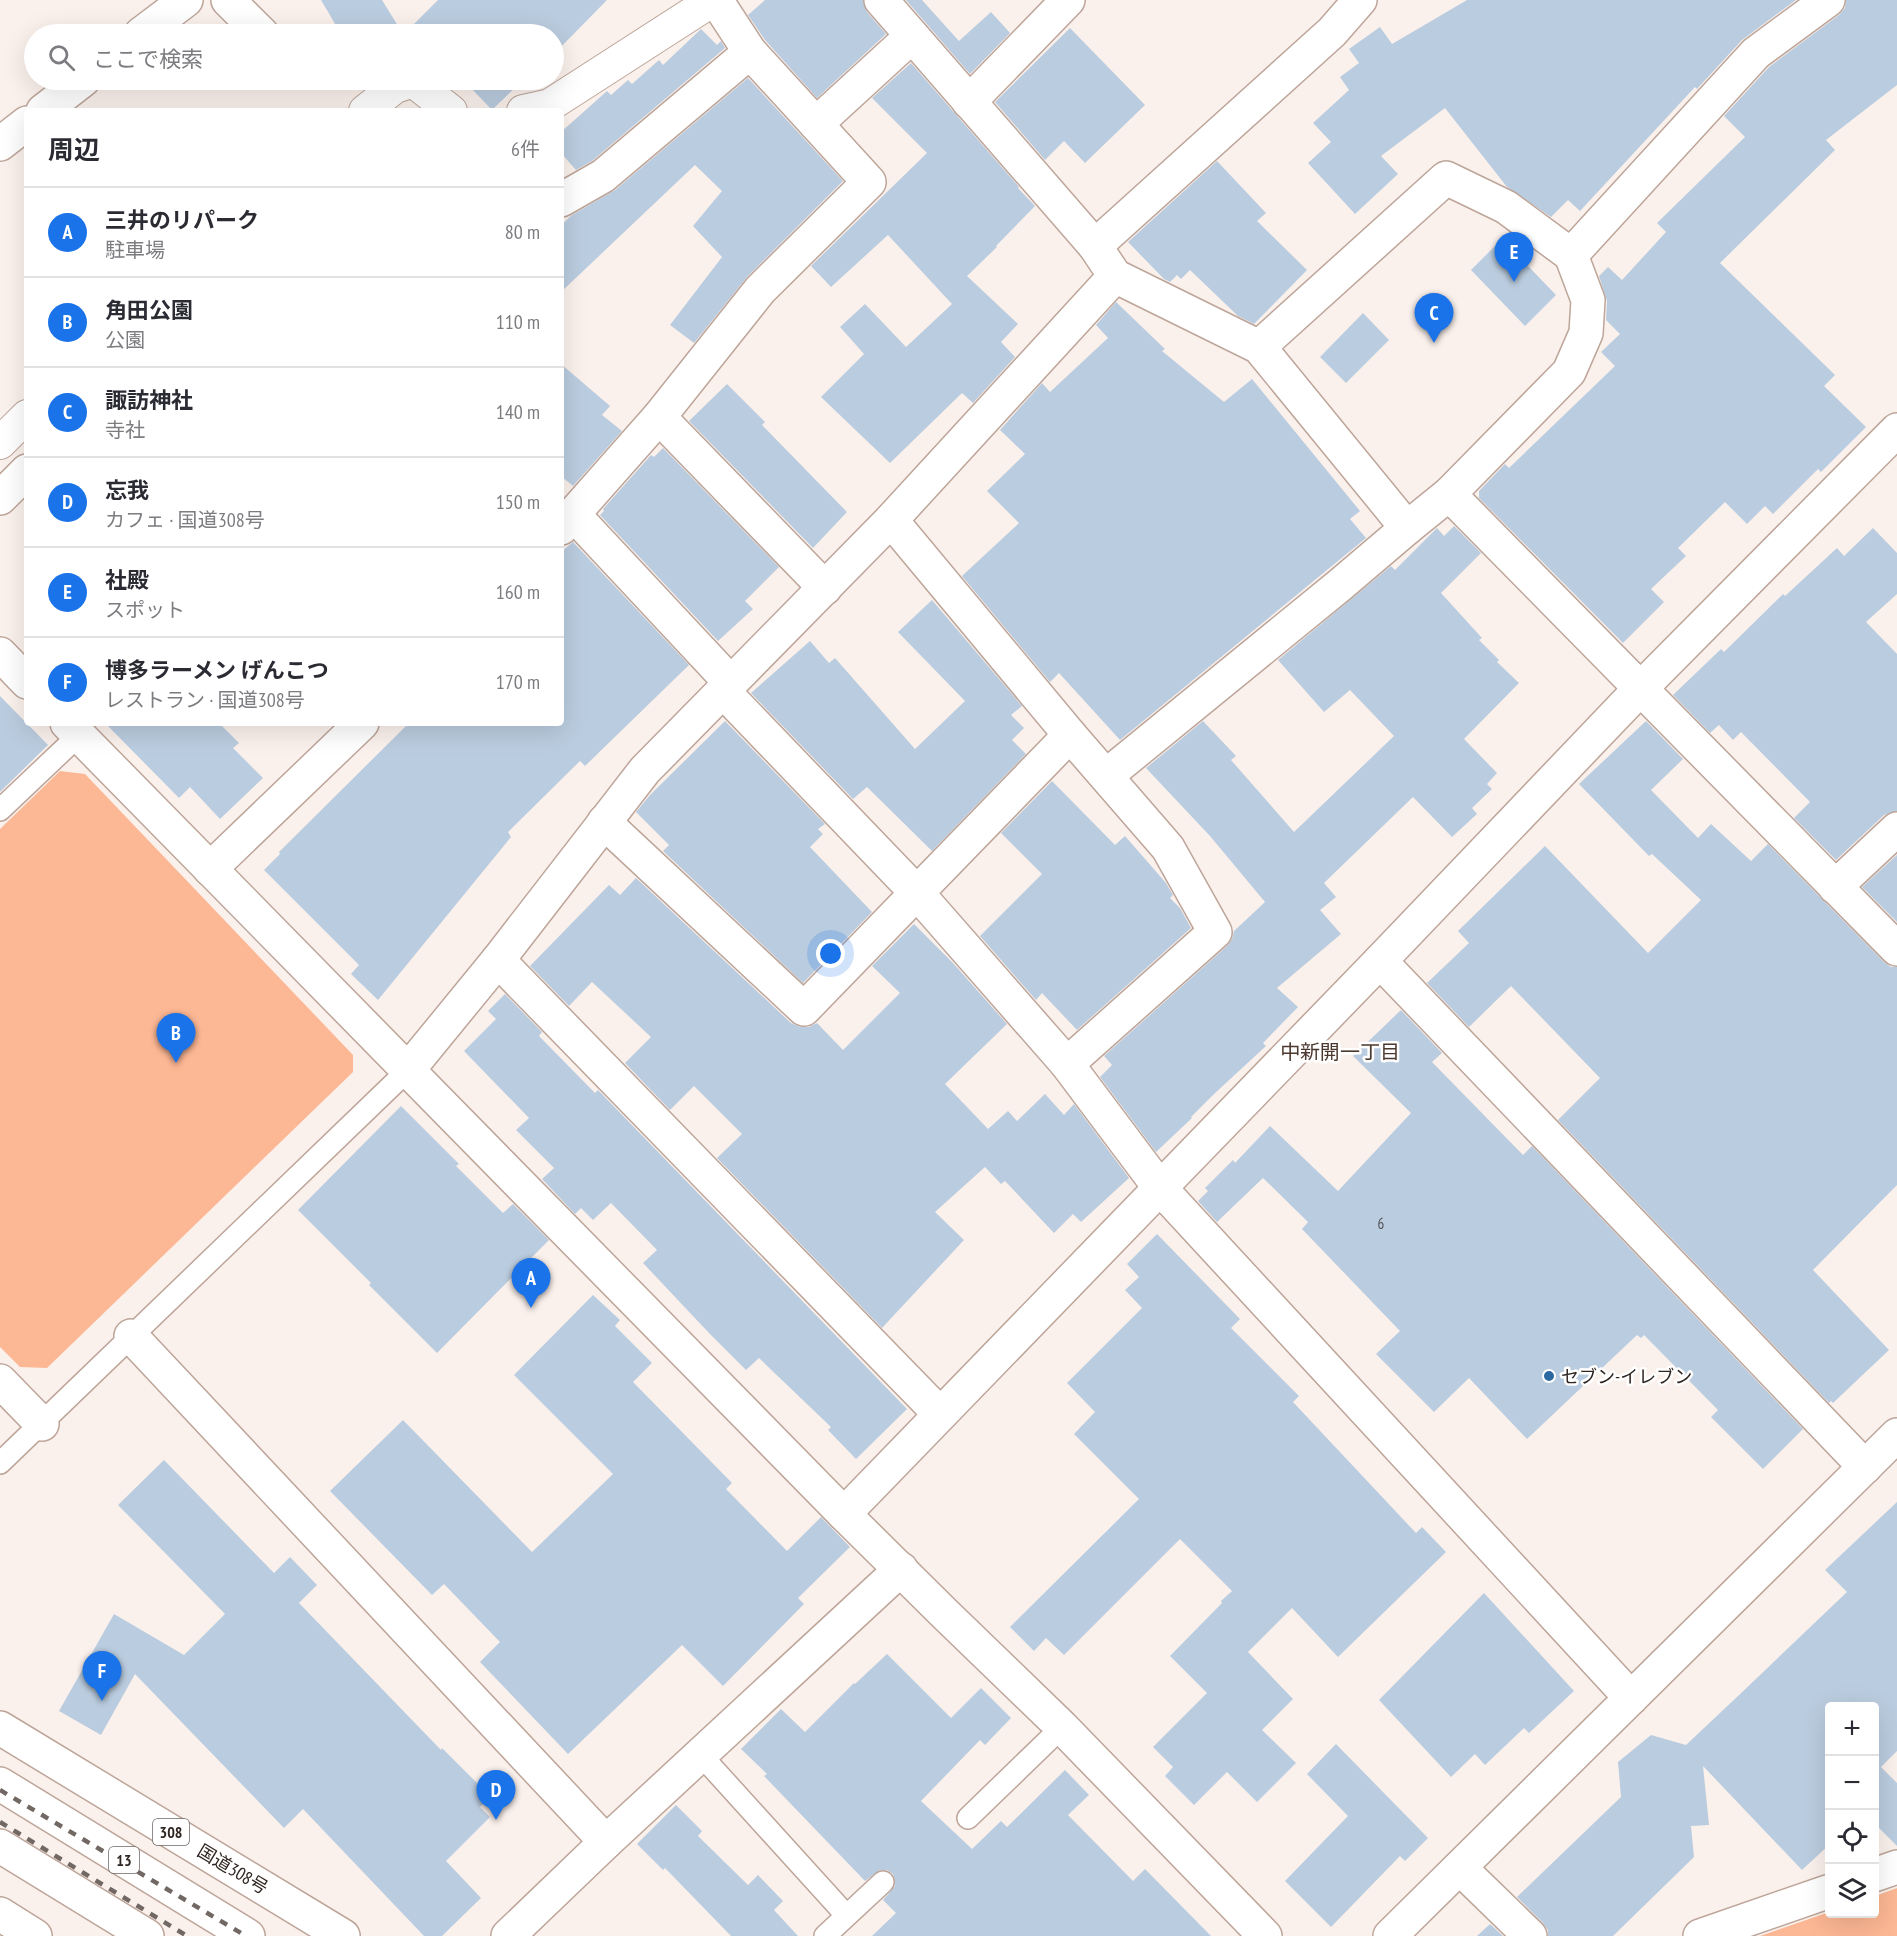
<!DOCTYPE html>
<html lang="ja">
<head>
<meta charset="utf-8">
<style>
	:root { --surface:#fff; --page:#f7f7f7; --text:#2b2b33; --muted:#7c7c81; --line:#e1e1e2; --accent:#1a73e8 }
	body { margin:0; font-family:"PT Sans Narrow","Noto Sans JP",sans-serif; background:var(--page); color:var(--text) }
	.controls { position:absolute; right:18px; bottom:18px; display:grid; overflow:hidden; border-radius:6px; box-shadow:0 6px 24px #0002 }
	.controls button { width:54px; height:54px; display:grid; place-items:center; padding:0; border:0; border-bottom:2px solid var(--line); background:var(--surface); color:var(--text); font:30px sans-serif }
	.you { position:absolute; left:831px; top:954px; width:21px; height:21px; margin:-15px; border:4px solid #fff; border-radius:50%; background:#1a73e8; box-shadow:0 0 0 9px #1a73e833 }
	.badge { display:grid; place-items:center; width:39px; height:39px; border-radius:50%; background:var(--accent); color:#fff; font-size:20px; font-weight:700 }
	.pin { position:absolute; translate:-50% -50px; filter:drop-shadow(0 2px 3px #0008) }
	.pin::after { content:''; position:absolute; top:32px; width:21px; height:18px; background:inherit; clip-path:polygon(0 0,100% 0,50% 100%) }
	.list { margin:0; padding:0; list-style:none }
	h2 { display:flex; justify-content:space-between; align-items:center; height:78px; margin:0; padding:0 24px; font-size:26px }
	h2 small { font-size:20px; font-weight:400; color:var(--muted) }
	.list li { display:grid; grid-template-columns:39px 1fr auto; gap:18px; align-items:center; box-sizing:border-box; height:90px; padding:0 24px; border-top:2px solid var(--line) }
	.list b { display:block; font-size:22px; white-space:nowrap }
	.list p { margin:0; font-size:20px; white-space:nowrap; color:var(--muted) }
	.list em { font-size:20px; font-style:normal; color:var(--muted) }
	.icon { flex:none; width:33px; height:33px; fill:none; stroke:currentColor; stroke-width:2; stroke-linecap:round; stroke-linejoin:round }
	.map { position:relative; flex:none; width:1897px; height:1936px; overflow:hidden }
	.search { position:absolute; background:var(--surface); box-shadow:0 6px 24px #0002; left:24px; top:24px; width:540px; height:66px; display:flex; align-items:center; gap:15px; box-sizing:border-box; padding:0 21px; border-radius:33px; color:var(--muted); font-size:22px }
	.panel { position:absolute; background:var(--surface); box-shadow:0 6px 24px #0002; left:24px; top:108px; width:540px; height:618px; border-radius:6px }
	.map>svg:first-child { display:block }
	.green { fill:#fcb794 }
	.building { fill:#baccdf }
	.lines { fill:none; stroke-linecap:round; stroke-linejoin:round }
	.service-casing { stroke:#bda599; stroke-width:24 }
	.pedestrian-casing { stroke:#bda599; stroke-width:34 }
	.minor-casing { stroke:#bda599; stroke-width:36 }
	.tertiary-casing { stroke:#bda599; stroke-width:36 }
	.trunk-casing { stroke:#bda599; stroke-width:36 }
	.motorway-casing { stroke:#bda599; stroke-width:36 }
	.service { stroke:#fff; stroke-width:21 }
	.pedestrian { stroke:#fff; stroke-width:32 }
	.minor { stroke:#fff; stroke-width:33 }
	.tertiary { stroke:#fff; stroke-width:33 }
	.trunk { stroke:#fff; stroke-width:33 }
	.motorway { stroke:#fff; stroke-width:33 }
	.rail { stroke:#716763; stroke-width:4.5; stroke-dasharray:8 8; stroke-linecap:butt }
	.poi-dot { fill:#2c69a0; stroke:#fff; stroke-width:2 }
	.labels { text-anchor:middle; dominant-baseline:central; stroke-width:5; stroke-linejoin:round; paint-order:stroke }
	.number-label { font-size:15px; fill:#524f50 }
	.shield { fill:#fff; stroke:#6d6664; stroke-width:1.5 }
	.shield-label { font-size:16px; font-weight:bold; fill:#2f2521 }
	.poi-label { font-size:18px; fill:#2f2521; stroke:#fff; text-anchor:start }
	.street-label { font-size:18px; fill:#2f2521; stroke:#fff }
	.neighbourhood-label { font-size:20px; fill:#4b382e; stroke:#fff }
</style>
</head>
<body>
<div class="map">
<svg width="1897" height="1936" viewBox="0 0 1897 1936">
	<rect width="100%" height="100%" fill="#fbf1ec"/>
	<g class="green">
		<polygon points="60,771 85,774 353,1055 353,1072 47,1368 20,1367 0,1347 0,829"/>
		<polygon points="1897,1888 1897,1936 1760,1936 1829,1912 1830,1914 1874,1914 1875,1896"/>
	</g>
	<g class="building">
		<polygon points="321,0 382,0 403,34 341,34"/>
		<polygon points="438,0 607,0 554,54 554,34 404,34"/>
		<polygon points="765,0 863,0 867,12 886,34 817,98 765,40 748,15"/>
		<polygon points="906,0 922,0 959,41 991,12 1010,33 970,74"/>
		<polygon points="1467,0 1796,0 1742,40 1697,89 1695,87 1580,211 1568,200 1551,217 1507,187 1445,108 1381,156 1398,174 1355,214 1308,163 1331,142 1313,123 1349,90 1340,77 1359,63 1349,49 1380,27 1392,44"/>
		<polygon points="1846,0 1897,0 1897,85 1826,140 1835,150 1720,263 1835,375 1824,386 1866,427 1821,472 1818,469 1773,514 1765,506 1747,524 1725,502 1678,548 1686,556 1651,589 1664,602 1623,643 1479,498 1479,491 1505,464 1509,468 1615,366 1601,352 1620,334 1606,320 1607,301 1599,276 1608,267 1622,280 1666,232 1657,223 1745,137 1724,116 1769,67 1839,15 1845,8"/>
		<polygon points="1070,28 1145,105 1085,163 1064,141 1045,160 995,102"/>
		<polygon points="701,29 717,45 721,41 725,48 592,161 576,170 561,153 561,132 607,91 611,95 628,80 632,84 659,60 663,65"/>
		<polygon points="911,63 1019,187 1018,188 1035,206 996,246 997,247 967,276 1018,324 1001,342 1015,357 973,403 962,393 890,463 821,397 864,354 840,327 865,304 906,347 952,304 888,235 831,287 811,266 927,153 872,98"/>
		<polygon points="748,78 843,181 747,277 694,343 670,325 722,257 693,226 722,191 695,165 561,292 561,225 572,215 615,190"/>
		<polygon points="474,80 523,80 492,110 468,85"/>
		<polygon points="1217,161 1266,213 1257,221 1307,270 1254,324 1238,316 1190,270 1181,279 1177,275 1170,282 1164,279 1128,242"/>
		<polygon points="1502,239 1556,295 1525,326 1471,270"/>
		<polygon points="1116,302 1165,349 1162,351 1224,402 1252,379 1360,511 1350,519 1366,538 1120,740 1059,673 1050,682 962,576 1019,523 987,491 1025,454 1000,430 1042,383 1050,392 1108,338 1096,325"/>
		<polygon points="1363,313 1389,340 1346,383 1320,357"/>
		<polygon points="561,364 610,406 602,415 622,431 573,486 561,476"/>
		<polygon points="727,384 765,422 762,425 847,512 813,548 689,421"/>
		<polygon points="663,448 779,567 745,601 753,609 718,641 600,515 604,511 603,509 651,455 654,457"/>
		<polygon points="1454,526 1481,553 1441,593 1482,638 1479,640 1499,660 1497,662 1519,683 1464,739 1497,773 1487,784 1492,789 1472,808 1477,814 1452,837 1413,797 1324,883 1336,897 1320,910 1341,934 1277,988 1298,1007 1263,1043 1266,1046 1214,1094 1191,1117 1192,1118 1156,1152 1100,1077 1112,1065 1104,1056 1227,946 1232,939 1234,931 1265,902 1210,836 1146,768 1203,721 1236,756 1231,760 1294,832 1394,736 1350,690 1324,712 1278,660 1391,566 1395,570 1437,528 1444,536"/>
		<polygon points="1873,528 1897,553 1897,594 1866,622 1897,654 1897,811 1884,815 1836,860 1794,818 1810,802 1741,732 1733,740 1719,725 1710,733 1673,695 1721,649 1724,652 1783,594 1785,596 1837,548 1844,556"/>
		<polygon points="573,542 689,665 585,766 580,761 508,832 511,837 378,1000 351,974 359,965 264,870 280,854 279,852 409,723 561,723 561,552"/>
		<polygon points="932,600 1022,706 1011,715 1024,728 1012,740 1026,754 932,851 867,787 853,799 751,693 810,641 829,663 835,658 915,749 965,701 898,632"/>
		<polygon points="0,696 48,745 0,792"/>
		<polygon points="725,721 825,824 818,829 823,834 810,847 872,912 803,983 663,851 669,845 636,812 650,795"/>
		<polygon points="1646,721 1683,759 1651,790 1698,838 1711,824 1751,861 1768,844 1884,962 1891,967 1897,967 1897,1185 1813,1270 1889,1350 1833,1403 1831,1401 1829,1403 1558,1120 1600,1078 1511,986 1469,1027 1427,983 1469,943 1458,931 1545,846 1648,953 1701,900 1652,854 1649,856 1579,784"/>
		<polygon points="105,723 219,723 239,743 233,748 263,778 220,819 190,787 179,798"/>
		<polygon points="1052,781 1115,845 1125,836 1166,883 1173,895 1170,898 1180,908 1191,928 1077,1030 1042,993 1036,1000 980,936 1042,874 1001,833"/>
		<polygon points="1897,855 1897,922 1862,887"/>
		<polygon points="636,878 791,1023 800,1027 809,1027 817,1023 843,1050 900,993 872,966 914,924 953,963 1007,1024 945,1084 988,1129 1008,1111 1017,1121 1045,1094 1064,1115 1074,1104 1129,1178 1081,1222 1073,1214 1054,1233 1005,1181 1001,1184 985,1167 935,1212 964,1240 882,1328 717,1158 742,1134 694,1086 670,1110 625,1063 651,1037 592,982 569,1006 530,966 609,885 620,895"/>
		<polygon points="505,994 542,1032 539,1036 595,1093 598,1090 907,1409 856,1459 828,1430 831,1427 759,1358 746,1370 709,1333 643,1263 657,1250 611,1203 593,1220 581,1208 575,1214 542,1179 554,1168 516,1130 529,1118 464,1051 496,1019 488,1011"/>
		<polygon points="1401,1010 1442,1053 1432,1062 1523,1155 1532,1146 1803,1429 1763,1469 1711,1417 1718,1410 1644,1335 1641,1338 1637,1335 1527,1439 1469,1378 1434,1412 1376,1354 1400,1331 1302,1229 1308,1222 1263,1178 1217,1222 1198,1201 1208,1191 1205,1188 1233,1160 1235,1163 1270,1126 1338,1191 1411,1113 1353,1056"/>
		<polygon points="401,1106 459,1164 456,1166 503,1213 513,1204 549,1240 437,1353 369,1285 371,1283 298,1210"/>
		<polygon points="1157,1234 1240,1319 1231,1328 1299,1396 1293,1402 1416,1533 1422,1527 1446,1552 1338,1657 1292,1608 1248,1652 1293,1699 1262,1730 1296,1763 1257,1802 1227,1772 1194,1805 1165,1776 1173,1767 1153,1747 1207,1693 1170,1656 1222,1603 1221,1601 1232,1591 1180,1539 1064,1655 1046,1638 1034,1651 1010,1627 1139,1499 1074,1434 1095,1412 1067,1383 1142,1308 1125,1290 1139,1277 1127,1264"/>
		<polygon points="593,1295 620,1320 615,1326 652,1363 633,1382 732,1483 726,1489 787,1551 821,1517 850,1547 798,1598 804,1604 723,1686 682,1645 568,1754 480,1662 500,1642 444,1584 432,1595 330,1491 403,1420 532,1552 613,1474 514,1375"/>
		<polygon points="164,1460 274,1573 290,1557 317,1585 299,1603 441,1750 442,1748 491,1797 480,1807 490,1817 446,1861 481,1898 442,1936 424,1936 303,1809 284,1828 135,1674 101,1735 59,1711 114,1614 184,1655 225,1614 118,1505"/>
		<polygon points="1897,1502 1897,1751 1881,1767 1897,1783 1897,1846 1875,1824 1875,1707 1830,1707 1830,1844 1802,1870 1703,1766 1709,1825 1691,1826 1694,1857 1613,1936 1548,1936 1548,1930 1543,1923 1517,1897 1621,1797 1618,1762 1651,1735 1686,1745 1738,1696 1847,1592 1825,1570"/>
		<polygon points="1484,1593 1574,1691 1529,1733 1524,1728 1485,1765 1475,1754 1451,1777 1379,1700"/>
		<polygon points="887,1654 951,1718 981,1688 1011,1718 985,1745 980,1740 921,1801 972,1849 1001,1821 1007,1827 1065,1770 1089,1795 1068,1815 1133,1881 1145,1869 1211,1936 872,1936 896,1913 883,1900 895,1886 895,1880 893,1874 887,1870 880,1870 865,1881 764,1776 767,1774 741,1749 781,1709 805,1732 854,1683 855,1684"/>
		<polygon points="1336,1744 1428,1838 1405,1861 1400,1856 1331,1927 1285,1881 1348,1816 1307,1774"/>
		<polygon points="676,1805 702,1831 698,1836 748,1885 758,1875 783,1901 774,1910 798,1936 731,1936 665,1868 663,1870 637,1844"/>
		<polygon points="1490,1924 1503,1936 1477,1936"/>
	</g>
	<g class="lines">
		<g class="service-casing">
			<g id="service">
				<polyline points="0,810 79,735"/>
				<polyline points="0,1463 408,1070"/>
				<polyline points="700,1754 846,1915"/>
				<polyline points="968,1818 1062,1727"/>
				<polyline points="825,1936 883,1882"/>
			</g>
		</g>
		<g class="pedestrian-casing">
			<g id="pedestrian">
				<polyline points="365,111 395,87 413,81 451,111"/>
				<polyline points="523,111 550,105 713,0"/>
				<polyline points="0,443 27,416"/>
			</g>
		</g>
		<g class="minor-casing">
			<g id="minor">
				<polyline points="228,0 262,34"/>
				<polyline points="881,0 1095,246 1115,276 1259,347 1407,528 1449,494 1569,372 1586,333 1588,300 1571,255 1506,207 1446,178 1259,347"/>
				<polyline points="141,34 186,0"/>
				<polyline points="969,102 1068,0"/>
				<polyline points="43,111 83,80"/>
				<polyline points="816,124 912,36"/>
				<polyline points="0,144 27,123"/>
				<polyline points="561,200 603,176 750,52"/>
				<polyline points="1095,246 1332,32 1360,0"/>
				<polyline points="1571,255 1756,53 1828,0"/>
				<polyline points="659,417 825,588"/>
				<polyline points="1449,494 1897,949"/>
				<polyline points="0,498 27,471"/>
				<polyline points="574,515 731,683"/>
				<polyline points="891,520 1070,735 1168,848 1215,932 1067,1064"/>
				<polyline points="561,528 659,417 760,290 869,182 750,52 716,0"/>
				<polyline points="723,691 918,894 1067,1064 1160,1188 1631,1698"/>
				<polyline points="1106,776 1340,585 1407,528"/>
				<polyline points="604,822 804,1009 1070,735"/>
				<polyline points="210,869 362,723"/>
				<polyline points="1835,887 1897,829"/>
				<polyline points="498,960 940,1414"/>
				<polyline points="1380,961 1865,1467"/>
				<polyline points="408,1070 498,960 645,770 891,520 1115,276"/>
				<polyline points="131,1336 606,1842"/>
				<polyline points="0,1381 42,1424"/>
				<polyline points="844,1514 1380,961 1641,688 1897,430"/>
				<polyline points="1460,1868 1530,1936"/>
				<polyline points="1874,1875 1897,1867"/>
				<polyline points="1700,1936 1830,1891"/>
			</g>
		</g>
		<g class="tertiary-casing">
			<g id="tertiary">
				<polyline points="0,654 27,682"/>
				<polyline points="67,723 844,1514 943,1612 1062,1727 1265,1936"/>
				<polyline points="508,1936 606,1842 901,1569"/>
				<polyline points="1390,1936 1897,1435"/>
			</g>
		</g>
		<g class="trunk-casing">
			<g id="trunk">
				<polyline points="0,1728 343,1936"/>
				<polyline points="0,1914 35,1936"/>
			</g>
		</g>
		<g class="motorway-casing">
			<g id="motorway">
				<polyline points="0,1784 248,1936"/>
				<polyline points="0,1846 147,1936"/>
			</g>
		</g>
		<use href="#service" class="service"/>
		<use href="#pedestrian" class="pedestrian"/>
		<use href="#minor" class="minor"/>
		<use href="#tertiary" class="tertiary"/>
		<use href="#trunk" class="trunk"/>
		<use href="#motorway" class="motorway"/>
		<g class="rail">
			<polyline points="0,1790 246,1936"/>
			<polyline points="0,1822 187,1936"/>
		</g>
	</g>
	<circle class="poi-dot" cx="1549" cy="1376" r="6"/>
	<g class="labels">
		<g class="number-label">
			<text x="1381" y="1223">6</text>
		</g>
		<g class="shield">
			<rect x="153" y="1819" width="36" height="26" rx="4.5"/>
			<rect x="109" y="1847" width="30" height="26" rx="4.5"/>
		</g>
		<g class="shield-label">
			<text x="171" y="1832">308</text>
			<text x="124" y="1860">13</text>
		</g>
		<g class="poi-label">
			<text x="1561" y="1376">セブン-イレブン</text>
		</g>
		<g class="street-label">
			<text transform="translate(233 1869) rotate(31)">国道308号</text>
		</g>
		<g class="neighbourhood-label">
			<text x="1340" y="1052">中新開一丁目</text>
		</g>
	</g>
</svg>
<div class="controls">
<button>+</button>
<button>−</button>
<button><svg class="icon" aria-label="locate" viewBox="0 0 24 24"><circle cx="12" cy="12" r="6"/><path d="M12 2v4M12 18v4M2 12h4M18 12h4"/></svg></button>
<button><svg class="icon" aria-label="layers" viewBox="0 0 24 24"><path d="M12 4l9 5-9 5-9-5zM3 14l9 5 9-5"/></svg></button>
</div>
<div class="you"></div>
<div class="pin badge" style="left:531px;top:1308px">A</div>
<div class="pin badge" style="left:176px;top:1063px">B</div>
<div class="pin badge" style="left:1434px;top:343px">C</div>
<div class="pin badge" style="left:496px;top:1820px">D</div>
<div class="pin badge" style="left:1514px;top:282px">E</div>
<div class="pin badge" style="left:102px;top:1701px">F</div>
<div class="search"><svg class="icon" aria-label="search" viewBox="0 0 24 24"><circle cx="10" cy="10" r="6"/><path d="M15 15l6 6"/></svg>ここで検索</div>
<section class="panel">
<h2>周辺<small>6件</small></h2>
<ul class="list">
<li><span class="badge">A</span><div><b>三井のリパーク</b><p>駐車場</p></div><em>80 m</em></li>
<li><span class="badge">B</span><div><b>角田公園</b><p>公園</p></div><em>110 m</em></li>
<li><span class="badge">C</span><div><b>諏訪神社</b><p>寺社</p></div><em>140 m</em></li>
<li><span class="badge">D</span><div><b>忘我</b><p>カフェ · 国道308号</p></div><em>150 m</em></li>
<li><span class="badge">E</span><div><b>社殿</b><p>スポット</p></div><em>160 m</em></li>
<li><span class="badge">F</span><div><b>博多ラーメン げんこつ</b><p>レストラン · 国道308号</p></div><em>170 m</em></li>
</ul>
</section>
</div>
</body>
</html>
